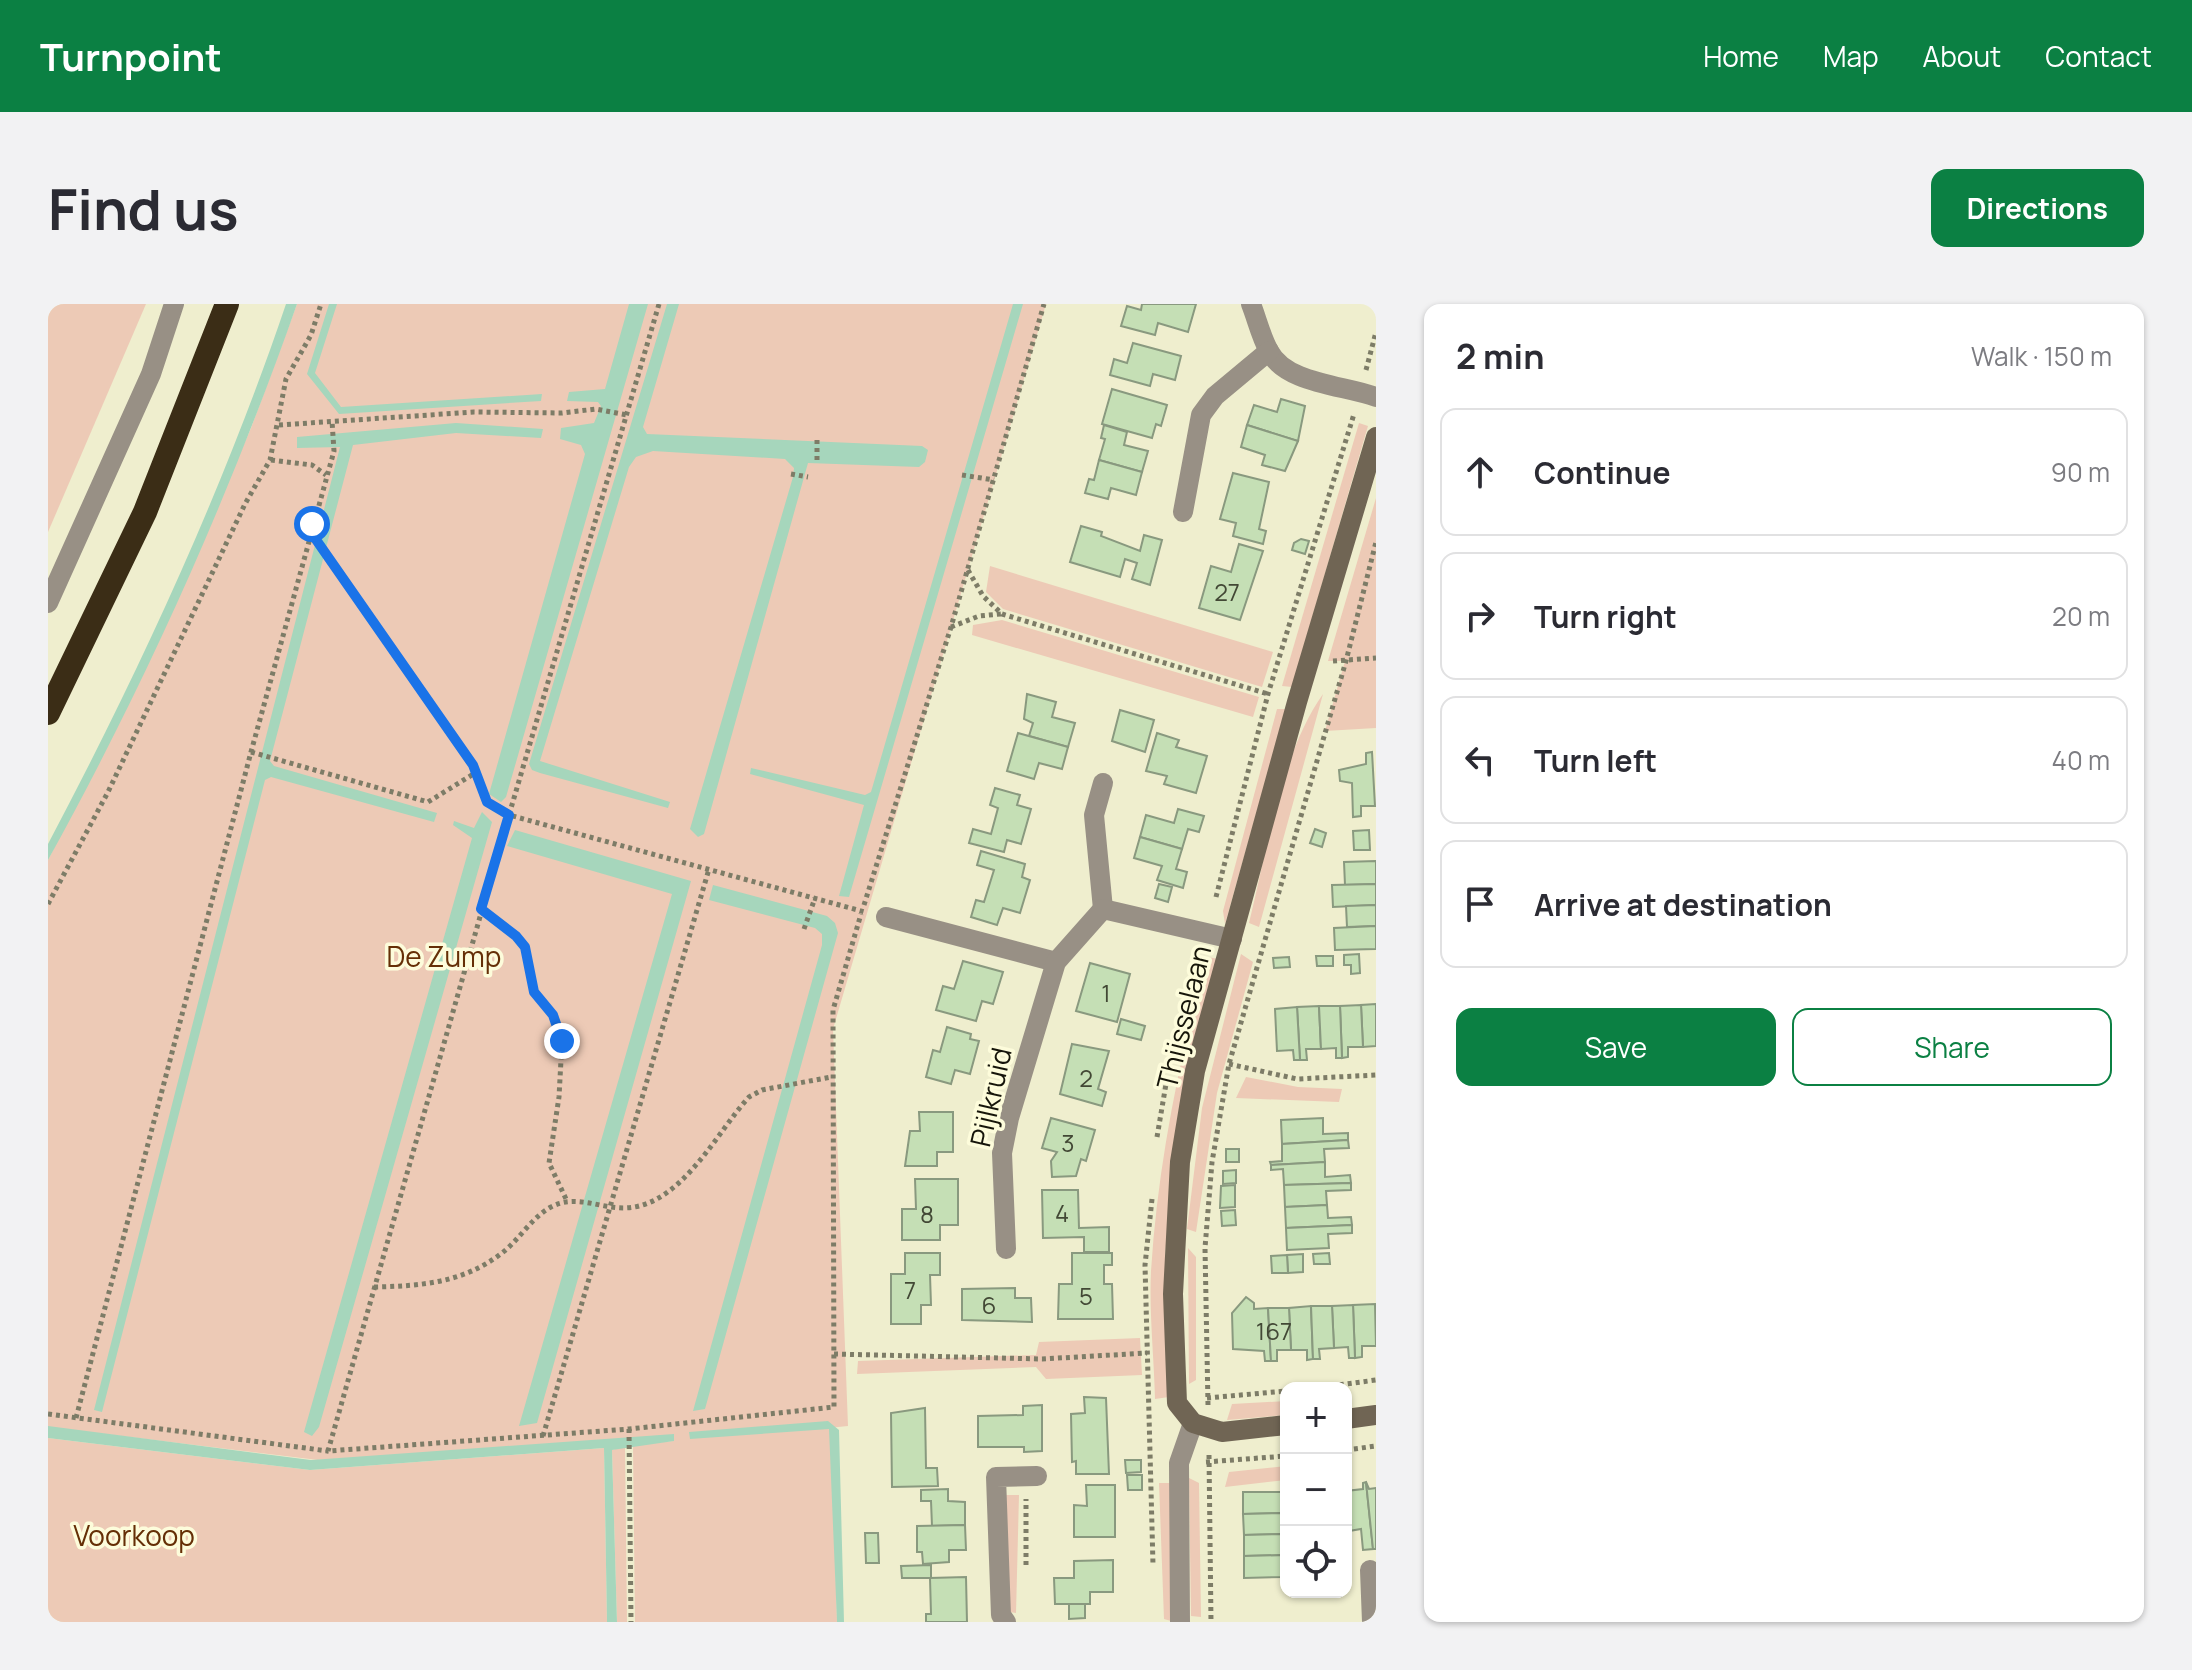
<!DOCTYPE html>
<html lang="en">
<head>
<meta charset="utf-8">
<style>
	:root { --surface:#fff; --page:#f2f2f3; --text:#2b2b33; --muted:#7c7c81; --line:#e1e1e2; --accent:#0b8043 }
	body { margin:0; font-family:Manrope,sans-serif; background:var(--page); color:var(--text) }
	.controls { position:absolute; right:24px; bottom:24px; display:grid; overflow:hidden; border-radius:16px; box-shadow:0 2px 6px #0004 }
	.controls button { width:72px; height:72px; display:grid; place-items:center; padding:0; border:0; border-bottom:2px solid var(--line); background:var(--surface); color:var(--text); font:40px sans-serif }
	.stop { position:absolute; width:24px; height:24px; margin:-18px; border:6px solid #1a73e8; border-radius:50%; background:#fff }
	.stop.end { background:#1a73e8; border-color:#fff; box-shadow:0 2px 8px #0008 }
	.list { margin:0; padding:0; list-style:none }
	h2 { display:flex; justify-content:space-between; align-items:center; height:104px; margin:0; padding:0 32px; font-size:34px }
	h2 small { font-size:26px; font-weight:400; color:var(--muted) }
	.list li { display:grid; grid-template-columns:52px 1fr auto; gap:24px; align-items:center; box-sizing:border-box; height:128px; margin:0 16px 16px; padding:0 16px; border:2px solid var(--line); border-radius:16px }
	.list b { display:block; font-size:30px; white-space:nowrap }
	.list em { font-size:26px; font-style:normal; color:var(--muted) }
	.actions { display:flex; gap:16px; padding:24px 32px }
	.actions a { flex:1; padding:18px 0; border:2px solid var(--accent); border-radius:16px; text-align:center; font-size:28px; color:var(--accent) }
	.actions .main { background:var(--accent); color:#fff }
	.icon { flex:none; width:44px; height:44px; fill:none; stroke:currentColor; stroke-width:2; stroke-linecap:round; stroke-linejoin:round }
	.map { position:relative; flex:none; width:1328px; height:1318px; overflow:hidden; border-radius:16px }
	header { display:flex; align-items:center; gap:48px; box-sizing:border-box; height:112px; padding:0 40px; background:var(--accent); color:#fff }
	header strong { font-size:38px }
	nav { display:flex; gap:44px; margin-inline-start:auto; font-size:28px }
	.intro { display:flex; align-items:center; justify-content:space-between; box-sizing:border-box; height:192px; padding:0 48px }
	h1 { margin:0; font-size:56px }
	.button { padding:20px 36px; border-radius:16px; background:var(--accent); color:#fff; font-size:28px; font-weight:700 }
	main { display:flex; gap:48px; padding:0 48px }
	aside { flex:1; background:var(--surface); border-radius:16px; box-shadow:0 2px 6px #0004 }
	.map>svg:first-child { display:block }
	.green { fill:#edcab6 }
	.water { fill:#a6d6bc }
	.building { fill:#c5dfb5; stroke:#89997f; stroke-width:2 }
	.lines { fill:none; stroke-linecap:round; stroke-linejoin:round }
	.path { stroke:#7d7c67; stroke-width:5; stroke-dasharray:4 4; stroke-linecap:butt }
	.street { stroke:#989085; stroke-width:20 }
	.secondary { stroke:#706554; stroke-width:20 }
	.highway { stroke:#3b2d16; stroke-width:24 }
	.route { stroke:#1a73e8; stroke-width:10 }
	.labels { text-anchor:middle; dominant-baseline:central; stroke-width:7; stroke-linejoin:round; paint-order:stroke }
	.number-label { font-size:24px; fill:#424835 }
	.park-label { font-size:28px; fill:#652f06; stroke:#fdfcdb }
	.street-label { font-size:28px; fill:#16150a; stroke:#fdfcdb }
</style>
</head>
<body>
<header>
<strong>Turnpoint</strong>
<nav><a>Home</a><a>Map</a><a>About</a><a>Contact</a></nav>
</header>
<div class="intro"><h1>Find us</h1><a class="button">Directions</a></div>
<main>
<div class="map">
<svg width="1328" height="1318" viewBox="0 0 1328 1318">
	<rect width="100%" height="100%" fill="#efeece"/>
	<g class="green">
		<polygon points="0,0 98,0 0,228"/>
		<polygon points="249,0 998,0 785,725 800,1122 780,1124 784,1130 789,1318 587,1318 585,1141 625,1137 625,1134 270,1156 0,1123 0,556 103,353 203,124"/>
		<polygon points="1311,119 1320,122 1244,383 1234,382"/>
		<polygon points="1328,194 1328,424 1277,427 1297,357 1280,357"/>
		<polygon points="942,262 1225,348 1214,383 955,305 938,288"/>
		<polygon points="954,316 1211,393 1205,413 924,331 925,321"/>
		<path d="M1275,390L1211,623L1201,619C1219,547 1232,451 1275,390Z"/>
		<polygon points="1229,405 1238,405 1177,620 1175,607"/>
		<polygon points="1193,650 1205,658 1169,789 1148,928 1139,925 1154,804"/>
		<path d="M1159,653L1171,655L1125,865L1117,952L1121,1093L1107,1095C1106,1053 1101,1009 1103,967C1110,859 1131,757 1159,653Z"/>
		<polygon points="1198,773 1250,783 1294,785 1291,798 1188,794"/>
		<polygon points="1140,944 1148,953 1148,1076 1141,1080"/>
		<polygon points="1092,1034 1094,1071 998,1075 988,1063 809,1070 810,1057 988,1051 991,1038"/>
		<polygon points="1238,1097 1238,1111 1179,1116 1184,1100"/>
		<polygon points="0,1134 262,1166 556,1144 559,1318 0,1318"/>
		<polygon points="577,1142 579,1318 569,1318 564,1146"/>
		<polygon points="1238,1162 1238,1176 1177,1183 1181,1168"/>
		<polygon points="1141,1174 1151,1179 1153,1313 1143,1312"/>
		<polygon points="1111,1179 1122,1179 1123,1317 1116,1315"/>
		<polygon points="958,1191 971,1191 968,1309 962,1308"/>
	</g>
	<g class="water">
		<path d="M238,0H249C182,191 98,379 0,556V540C92,366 175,186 238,0Z"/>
		<polygon points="281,0 289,0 267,69 293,103 494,90 493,97 291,110 259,70"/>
		<polygon points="581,0 600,0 458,493 453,498 441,490 537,150 533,141 512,135 513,124 546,119 553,102 550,98 519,97 521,88 557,85"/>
		<polygon points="619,0 631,0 595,123 599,130 874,142 880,146 877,158 871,163 760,159 656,530 650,533 642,525 745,173 746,164 737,155 605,147 588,153 581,163 492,457 622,498 620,504 492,469 484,466 481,460"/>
		<polygon points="965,0 975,0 801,593 791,592 816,501 702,470 703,464 817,491 823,488"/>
		<polygon points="408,119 495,125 493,134 408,129 305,141 222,457 226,462 389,509 386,518 223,473 217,476 54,1108 46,1106 292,143 249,144 249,133"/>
		<polygon points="434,508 444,518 271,1123 264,1132 256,1128 424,534 405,521 406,517 426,524"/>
		<polygon points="467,526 643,577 489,1119 471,1122 624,590 459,542"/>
		<polygon points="665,581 779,612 787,619 790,629 657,1105 645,1107 774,641 774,630 767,624 661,596"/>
		<polygon points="780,1117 791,1126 796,1318 789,1318 781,1125 642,1135 641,1128"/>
		<polygon points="0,1122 263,1156 626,1130 626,1137 564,1146 569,1318 559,1318 556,1144 262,1166 0,1134"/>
	</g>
	<g class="building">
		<polygon points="1094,0 1148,0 1140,28 1110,19 1107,31 1073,22 1079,2 1093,6"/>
		<polygon points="1085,39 1133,52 1127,76 1105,70 1102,82 1062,71 1066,55 1079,59"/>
		<polygon points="1064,85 1119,101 1113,122 1108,120 1104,134 1054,120"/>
		<polygon points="1233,95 1257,102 1250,137 1199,121 1206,101 1229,108"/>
		<polygon points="1056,121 1079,128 1076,141 1100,147 1094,168 1051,156 1057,135 1053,134"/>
		<polygon points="1199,121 1250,137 1237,167 1214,161 1217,151 1193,143"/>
		<polygon points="1051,156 1094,168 1088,191 1063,184 1060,195 1037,189 1041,175 1046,176"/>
		<polygon points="1185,169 1221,178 1211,225 1218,227 1215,240 1185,232 1188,219 1172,215"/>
		<polygon points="1033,222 1054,228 1053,232 1092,247 1096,231 1114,236 1102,281 1084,275 1089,259 1077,255 1072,273 1022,258"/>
		<polygon points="1253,235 1261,237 1257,250 1244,246 1246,239"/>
		<polygon points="1191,240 1215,247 1192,316 1151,304 1163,262 1183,268"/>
		<polygon points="979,390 1008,398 1004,413 1027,419 1020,443 981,432 985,419 976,415"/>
		<polygon points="1072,406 1106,416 1097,448 1064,437"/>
		<polygon points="970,429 1020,443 1014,465 991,459 986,475 959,467"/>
		<polygon points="1109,429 1131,436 1128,443 1159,452 1148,489 1116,480 1119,472 1098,467"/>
		<polygon points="1324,448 1327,502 1313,502 1313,512 1305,513 1304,479 1292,477 1291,466 1318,460 1318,449"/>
		<polygon points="947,484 972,491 969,501 983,505 973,540 959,536 956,548 921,539 925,525 943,530 950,504 942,501"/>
		<polygon points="1130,505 1156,512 1151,528 1140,525 1134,545 1092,533 1098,511 1126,519"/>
		<polygon points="1267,525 1278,529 1274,543 1262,539"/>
		<polygon points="1321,526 1322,546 1306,546 1305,527"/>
		<polygon points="1092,533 1134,545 1128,565 1139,568 1135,584 1109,576 1114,562 1086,554"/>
		<polygon points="933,547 977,560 974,573 982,576 972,609 955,604 949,621 923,613 928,596 936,598 946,566 929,561"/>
		<polygon points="1328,557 1328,580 1297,581 1296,558"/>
		<polygon points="1111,580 1124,583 1120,598 1107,594"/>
		<polygon points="1328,580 1328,601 1285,603 1284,581"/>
		<polygon points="1328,601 1328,622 1299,623 1298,602"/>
		<polygon points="1328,622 1328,645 1287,646 1286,624"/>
		<polygon points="1311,650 1312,669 1303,670 1303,661 1296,661 1296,651"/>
		<polygon points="1268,652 1285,652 1285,662 1269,662"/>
		<polygon points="1241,653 1242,663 1226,664 1225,654"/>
		<polygon points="915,657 955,668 945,700 934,697 928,717 888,706 895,682 906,685"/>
		<polygon points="1042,659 1082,670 1069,718 1028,707"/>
		<polygon points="1328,700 1328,742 1315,743 1313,701"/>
		<polygon points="1313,701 1315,743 1300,743 1300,753 1294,754 1292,702"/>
		<polygon points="1271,702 1273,745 1258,745 1259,756 1252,756 1249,703"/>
		<polygon points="1271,702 1292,702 1294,754 1288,754 1288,744 1273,745"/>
		<polygon points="1249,703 1252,756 1246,756 1245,746 1229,747 1227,705"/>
		<polygon points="1073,715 1097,722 1093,736 1069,730"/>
		<polygon points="899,723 923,730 922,735 931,737 922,770 907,766 903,780 878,773 885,746 892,748"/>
		<polygon points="1024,740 1061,747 1050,785 1058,788 1054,802 1012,790"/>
		<polygon points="871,808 905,808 905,848 889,848 889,862 857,862 862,827 872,827"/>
		<polygon points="1003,814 1047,826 1038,857 1033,855 1028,872 1004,873 1003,857 1009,848 994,844"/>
		<polygon points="1275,814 1275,830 1300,829 1300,836 1234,840 1233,816"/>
		<polygon points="1300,836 1301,844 1276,845 1277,858 1223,861 1222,858 1234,857 1234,840"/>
		<rect x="1178" y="845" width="13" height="13"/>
		<polygon points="1277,858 1277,873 1302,871 1303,879 1236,881 1235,865 1223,866 1223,861"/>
		<polygon points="1188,866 1188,879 1175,880 1175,867"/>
		<polygon points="867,875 910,875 910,921 892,921 892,936 854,936 854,905 868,905"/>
		<polygon points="1303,879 1303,886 1278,887 1279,901 1237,903 1236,881"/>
		<polygon points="1187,881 1187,903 1172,904 1173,882"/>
		<polygon points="994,886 1030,886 1031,924 1061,923 1061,948 1036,948 1036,933 995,934"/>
		<polygon points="1279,901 1280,914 1303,913 1304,921 1238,924 1237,903"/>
		<polygon points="1187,906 1188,921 1174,922 1173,907"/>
		<polygon points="1304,921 1304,929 1280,930 1281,944 1239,946 1238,924"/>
		<polygon points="857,949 892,949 892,971 882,971 883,1001 873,1001 873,1020 843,1020 843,970 857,970"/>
		<polygon points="1024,949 1064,949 1064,961 1056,961 1056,980 1064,980 1065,1015 1010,1015 1011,980 1024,980"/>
		<polygon points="1281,949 1282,960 1266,960 1265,950"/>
		<polygon points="1255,950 1255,968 1240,969 1239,951"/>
		<polygon points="1239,951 1240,969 1224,969 1223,952"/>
		<polygon points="967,984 967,994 983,994 984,1018 914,1016 914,985"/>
		<polygon points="1198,993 1206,999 1206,1005 1220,1004 1223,1057 1217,1057 1216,1047 1185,1045 1184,1009"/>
		<polygon points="1327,1000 1328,1042 1314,1042 1314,1053 1307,1054 1305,1001"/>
		<polygon points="1305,1001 1307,1054 1301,1054 1300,1043 1286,1044 1284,1002"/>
		<polygon points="1263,1002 1265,1055 1259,1056 1259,1046 1243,1046 1241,1004"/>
		<polygon points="1263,1002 1284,1002 1286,1044 1271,1045 1272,1055 1265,1055"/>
		<polygon points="1220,1004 1241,1004 1243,1046 1229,1046 1229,1057 1223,1057"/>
		<polygon points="1036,1093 1058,1094 1061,1170 1028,1170 1028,1157 1024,1158 1023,1110 1037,1109"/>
		<polygon points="994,1101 994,1147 976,1148 976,1143 930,1143 930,1112 975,1111 975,1102"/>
		<polygon points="877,1104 878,1164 889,1164 890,1182 844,1183 843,1109"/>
		<polygon points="1077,1156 1093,1156 1093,1168 1078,1169"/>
		<polygon points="1079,1171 1094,1171 1094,1186 1080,1186"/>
		<polygon points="1318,1178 1325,1245 1315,1246 1313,1225 1301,1227 1298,1187 1315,1185 1315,1179"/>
		<polygon points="1318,1178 1321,1185 1328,1184 1328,1245 1325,1245"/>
		<polygon points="1038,1181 1067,1181 1067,1233 1026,1233 1026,1201 1039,1202"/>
		<polygon points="900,1185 900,1197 917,1198 917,1221 884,1222 883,1197 873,1197 873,1186"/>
		<polygon points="1195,1188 1234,1188 1238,1209 1195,1210"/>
		<polygon points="1238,1209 1235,1230 1196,1231 1195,1210"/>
		<polygon points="917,1221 918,1246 901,1246 901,1258 875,1260 874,1248 869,1248 869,1222"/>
		<polygon points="817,1229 830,1229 831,1259 818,1259"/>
		<polygon points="1235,1230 1238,1251 1196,1252 1196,1231"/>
		<polygon points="1238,1251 1235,1273 1196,1274 1196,1252"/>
		<polygon points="1065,1256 1065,1288 1042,1288 1042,1300 1007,1300 1006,1274 1026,1274 1026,1257"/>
		<polygon points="883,1261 883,1274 854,1274 853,1262"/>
		<polygon points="918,1273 919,1318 878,1318 878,1310 883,1310 882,1274"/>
		<polygon points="1021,1300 1037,1300 1037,1314 1021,1315"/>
	</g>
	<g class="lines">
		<g class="path">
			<polyline points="611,0 461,511 817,608"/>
			<polyline points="1318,66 1328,28"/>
			<polyline points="231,121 426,108 514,109 548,105 579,111"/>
			<polyline points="769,136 769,160"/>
			<polyline points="223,156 264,161 278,171"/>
			<polyline points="743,170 760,173"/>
			<polyline points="914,171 946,176"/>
			<polyline points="262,227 425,461 439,498 461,511 280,1147 581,1125 786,1103 785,706 813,610"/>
			<polyline points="920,266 935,292 954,310 1220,390"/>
			<polyline points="903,323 931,312 953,310"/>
			<polyline points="1285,357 1328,354"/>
			<polyline points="203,448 380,498 427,469"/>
			<polyline points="1168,593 1220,390 1306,110"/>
			<polyline points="0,600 60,488 197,200 222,156 238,75 263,31 273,0"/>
			<polyline points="816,601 903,323 996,0"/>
			<polyline points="433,605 468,632 477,643 486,688 505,711 514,737 511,793 501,859 519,897"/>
			<polyline points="756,625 767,594"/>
			<polyline points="1181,760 1249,775 1328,771"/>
			<polyline points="1109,833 1118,780"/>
			<polyline points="1104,895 1097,961 1105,1261"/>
			<path d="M326,983C373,982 415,979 454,949C471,936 484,913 503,903C527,890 551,904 576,904C633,903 668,829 701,793L714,786L783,773"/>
			<polyline points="786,1050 994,1055 1099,1049"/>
			<polyline points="1268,1084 1328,1076"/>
			<polyline points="1159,1094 1238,1087"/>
			<polyline points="1160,1101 1157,944 1164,858 1181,760 1298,357 1328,238"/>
			<polyline points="0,1110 280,1147"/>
			<polyline points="28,1114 203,448 286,147 284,117"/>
			<polyline points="581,1125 583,1318"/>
			<polyline points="495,1132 661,565"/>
			<polyline points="1298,1146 1328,1142"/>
			<polyline points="1161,1151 1163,1318"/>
			<polyline points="1158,1158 1238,1152"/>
			<polyline points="978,1261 978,1195"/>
		</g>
		<g class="street">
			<path d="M1203,0C1209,15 1213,33 1221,47C1238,80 1296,81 1328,93"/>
			<polyline points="1135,208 1153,111 1167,92 1221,47"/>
			<polyline points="0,299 103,70 126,0"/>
			<polyline points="1055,605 1046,511 1055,479"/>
			<polyline points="838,613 1008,658"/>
			<polyline points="958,945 954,849 961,814 1008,658 1055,605 1184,635"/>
			<polyline points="1322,1266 1324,1318"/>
			<polyline points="958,1318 953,1311 948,1173 989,1172"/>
			<polyline points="1132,1318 1131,1159 1145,1119"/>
		</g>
		<g class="secondary">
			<polyline points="1298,1115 1328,1111"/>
			<polyline points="1238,1121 1174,1128 1145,1119 1129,1099 1125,990 1132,858 1147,767 1249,398 1328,133"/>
		</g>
		<polyline class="highway" points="0,409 97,208 179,0"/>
	</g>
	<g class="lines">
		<polyline class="route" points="264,220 262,227 425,461 439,498 461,511 433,605 468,632 477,643 486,688 505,711 514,737"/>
	</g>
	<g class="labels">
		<g class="number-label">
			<text x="1179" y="287">27</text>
			<text x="1058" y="688">1</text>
			<text x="1038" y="773">2</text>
			<text x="1020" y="838">3</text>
			<text x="1014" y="908">4</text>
			<text x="879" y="909">8</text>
			<text x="862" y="985">7</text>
			<text x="1038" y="991">5</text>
			<text x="941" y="1000">6</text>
			<text x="1226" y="1026">167</text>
		</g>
		<g class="park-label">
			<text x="396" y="652">De Zump</text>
			<text x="86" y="1231">Voorkoop</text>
		</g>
		<g class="street-label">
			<text transform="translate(1135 713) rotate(-76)">Thijsselaan</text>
			<text transform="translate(942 793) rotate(-77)">Pijlkruid</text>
		</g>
	</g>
</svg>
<div class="controls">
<button>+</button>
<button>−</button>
<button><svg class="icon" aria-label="locate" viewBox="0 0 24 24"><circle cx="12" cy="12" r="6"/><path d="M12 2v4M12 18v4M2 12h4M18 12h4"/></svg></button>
</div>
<div class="stop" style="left:264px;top:220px"></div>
<div class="stop end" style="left:514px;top:737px"></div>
</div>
<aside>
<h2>2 min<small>Walk · 150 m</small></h2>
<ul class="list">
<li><svg class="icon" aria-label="ahead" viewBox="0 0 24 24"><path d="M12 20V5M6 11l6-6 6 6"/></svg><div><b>Continue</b></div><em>90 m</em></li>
<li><svg class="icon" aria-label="right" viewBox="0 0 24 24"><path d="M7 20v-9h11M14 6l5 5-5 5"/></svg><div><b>Turn right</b></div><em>20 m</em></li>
<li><svg class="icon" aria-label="left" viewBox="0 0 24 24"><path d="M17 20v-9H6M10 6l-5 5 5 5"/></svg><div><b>Turn left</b></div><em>40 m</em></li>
<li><svg class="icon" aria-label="arrive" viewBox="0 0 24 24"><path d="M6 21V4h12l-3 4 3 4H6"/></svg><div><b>Arrive at destination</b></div></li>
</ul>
<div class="actions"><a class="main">Save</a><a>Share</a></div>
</aside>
</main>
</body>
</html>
